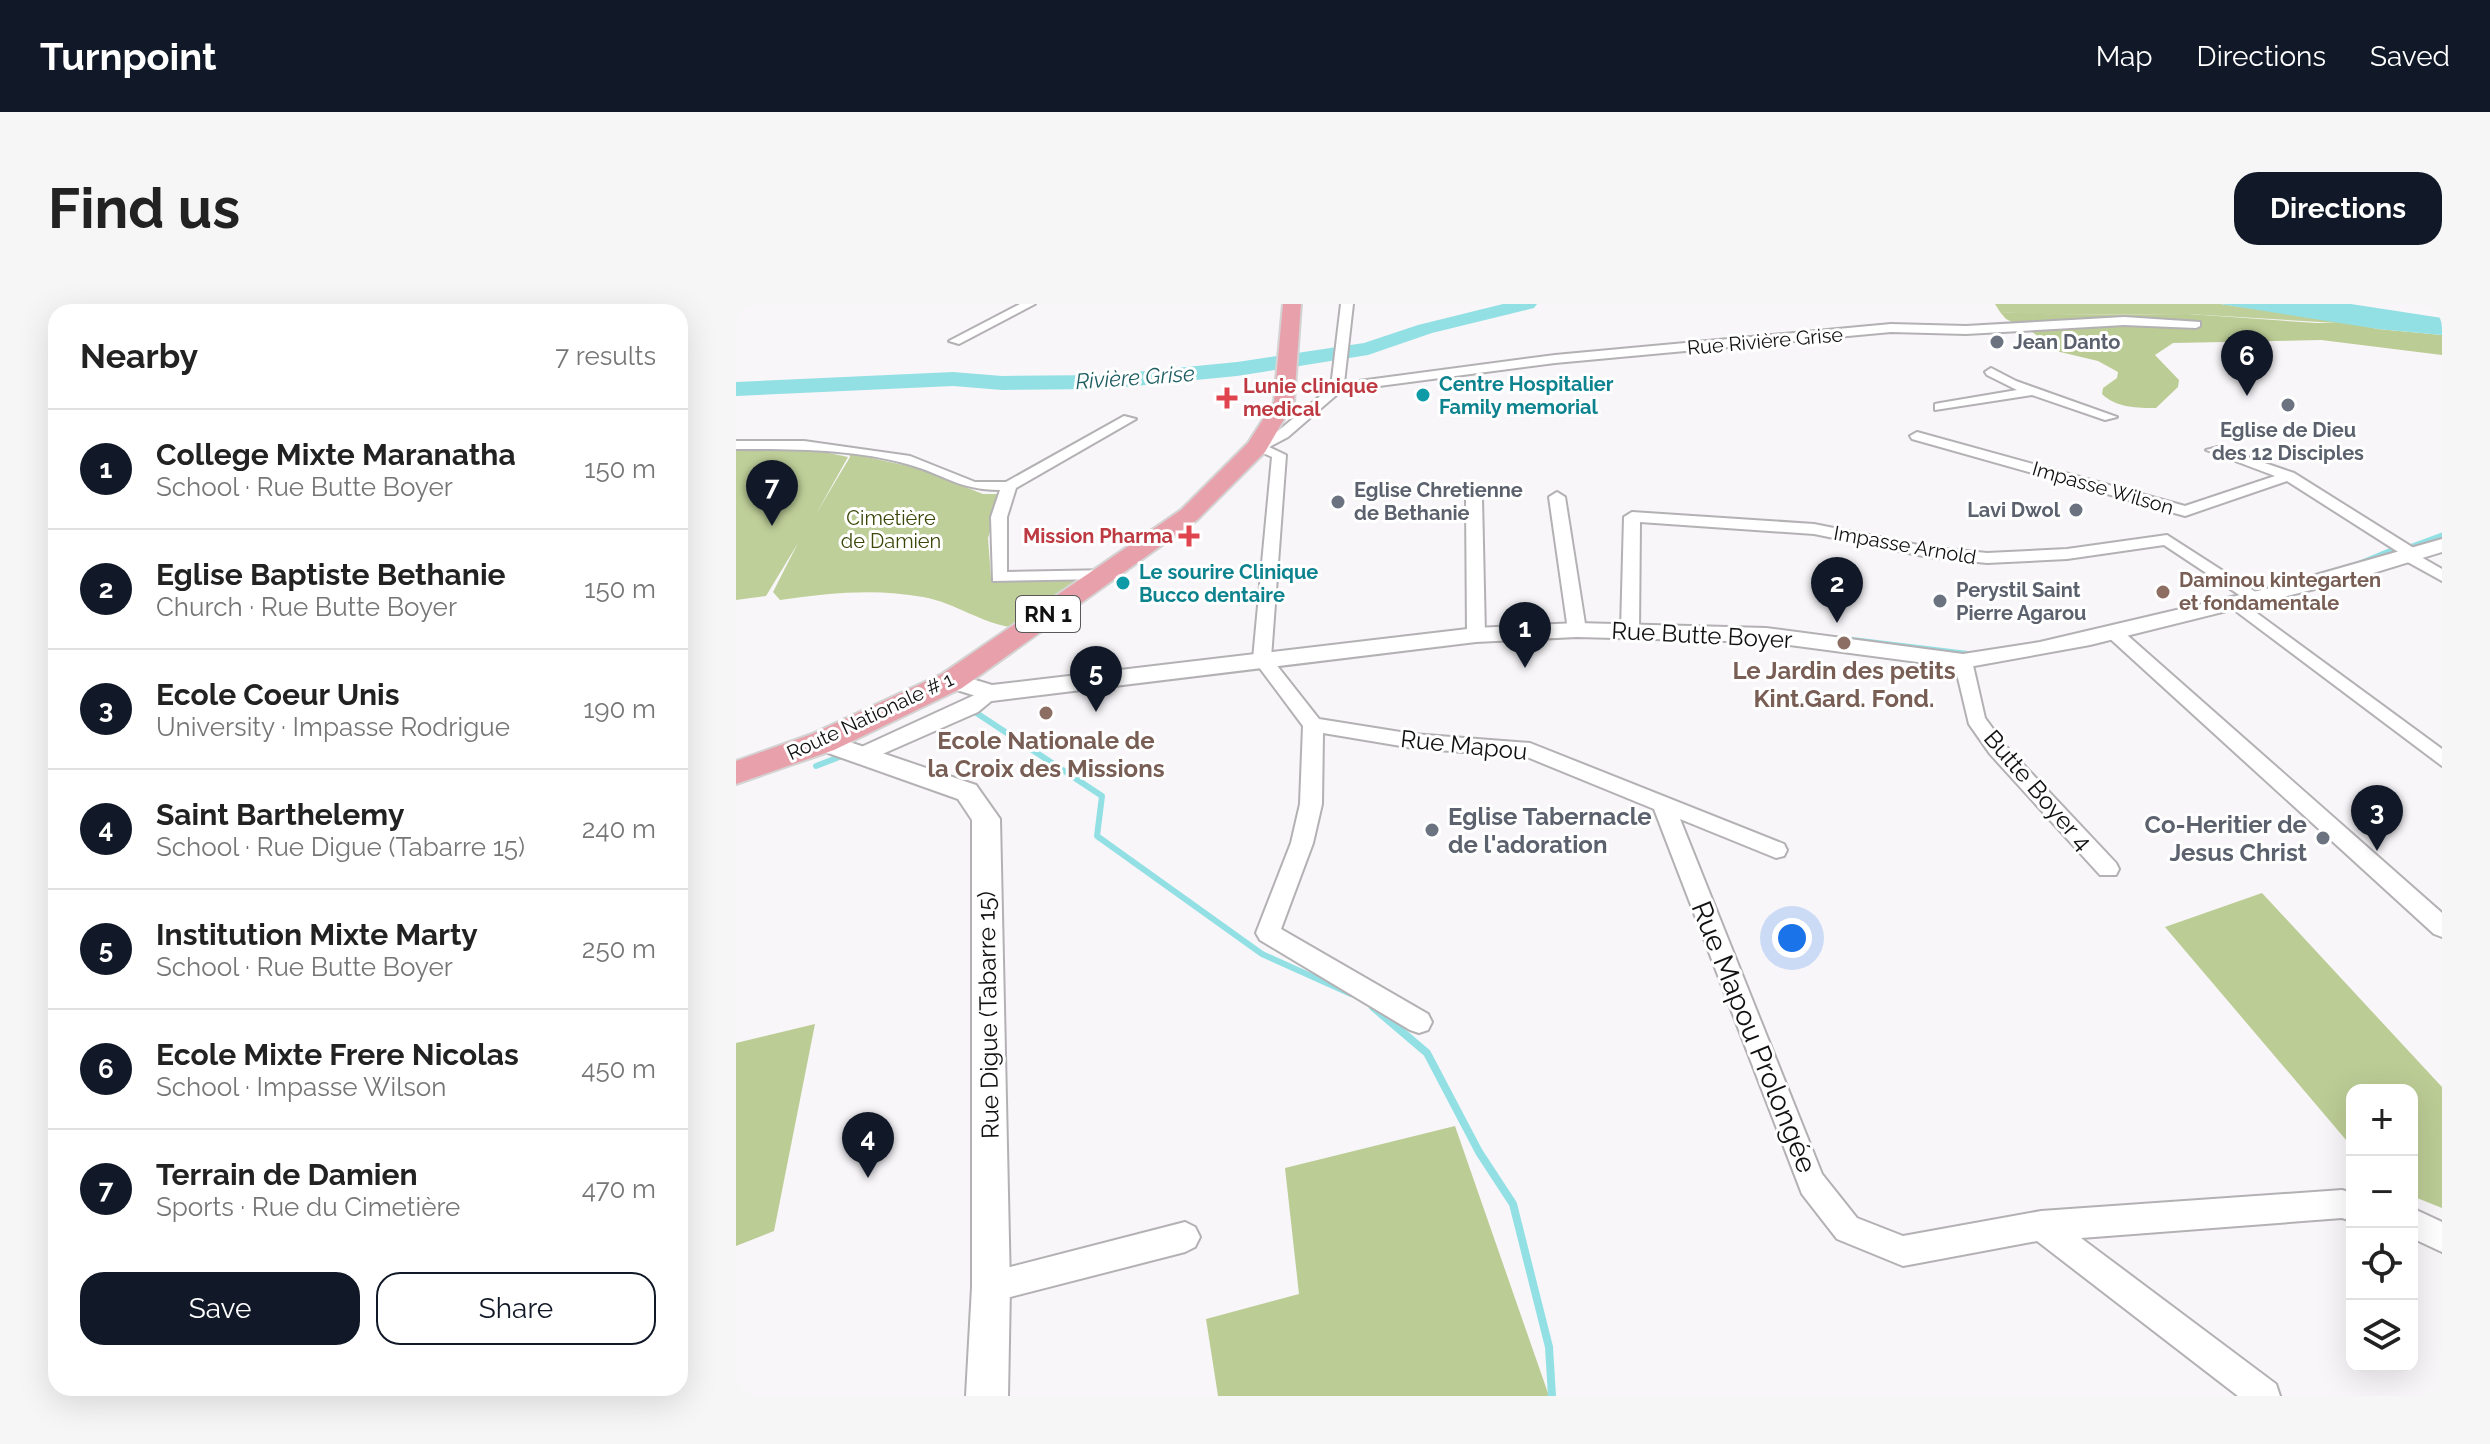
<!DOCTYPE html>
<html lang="en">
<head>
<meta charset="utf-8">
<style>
	:root { --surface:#fff; --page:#f6f6f6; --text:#222; --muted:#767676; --line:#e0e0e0; --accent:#111827 }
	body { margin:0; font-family:Raleway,sans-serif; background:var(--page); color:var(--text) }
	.controls { position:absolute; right:24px; bottom:24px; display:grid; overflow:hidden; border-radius:16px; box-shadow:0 8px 32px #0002 }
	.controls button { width:72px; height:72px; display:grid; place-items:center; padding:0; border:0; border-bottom:2px solid var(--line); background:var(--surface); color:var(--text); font:40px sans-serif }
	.you { position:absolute; left:1056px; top:634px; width:28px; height:28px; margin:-20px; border:6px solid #fff; border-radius:50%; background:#1a73e8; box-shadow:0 0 0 12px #1a73e833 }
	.badge { display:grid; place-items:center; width:52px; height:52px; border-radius:50%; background:var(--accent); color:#fff; font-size:26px; font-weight:700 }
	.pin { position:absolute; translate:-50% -66px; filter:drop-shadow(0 2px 4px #0008) }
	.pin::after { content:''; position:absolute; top:42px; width:28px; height:24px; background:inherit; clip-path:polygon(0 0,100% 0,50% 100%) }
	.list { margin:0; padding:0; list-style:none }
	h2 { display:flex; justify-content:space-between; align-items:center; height:104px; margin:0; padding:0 32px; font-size:34px }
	h2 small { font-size:26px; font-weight:400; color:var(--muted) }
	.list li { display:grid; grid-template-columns:52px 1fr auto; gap:24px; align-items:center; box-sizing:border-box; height:120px; padding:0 32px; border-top:2px solid var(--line) }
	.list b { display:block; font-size:30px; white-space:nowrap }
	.list p { margin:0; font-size:26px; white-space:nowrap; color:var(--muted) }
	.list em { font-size:26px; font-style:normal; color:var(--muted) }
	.actions { display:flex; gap:16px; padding:24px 32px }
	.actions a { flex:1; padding:18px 0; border:2px solid var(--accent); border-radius:24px; text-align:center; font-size:28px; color:var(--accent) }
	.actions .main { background:var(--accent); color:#fff }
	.icon { flex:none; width:44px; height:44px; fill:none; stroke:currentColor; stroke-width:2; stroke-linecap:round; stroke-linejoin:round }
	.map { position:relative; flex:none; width:1706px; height:1092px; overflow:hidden; border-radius:24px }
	header { display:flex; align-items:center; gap:48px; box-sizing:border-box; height:112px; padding:0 40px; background:var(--accent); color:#fff }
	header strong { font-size:38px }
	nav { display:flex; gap:44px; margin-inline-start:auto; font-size:28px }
	.intro { display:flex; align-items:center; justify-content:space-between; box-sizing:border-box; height:192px; padding:0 48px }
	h1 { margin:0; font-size:56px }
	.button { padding:20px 36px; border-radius:24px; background:var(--accent); color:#fff; font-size:28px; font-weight:700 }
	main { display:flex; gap:48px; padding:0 48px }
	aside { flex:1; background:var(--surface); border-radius:24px; box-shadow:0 8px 32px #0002 }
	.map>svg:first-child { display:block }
	.green { fill:#bfcf99 }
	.forest { fill:#bccc95 }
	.water { fill:#93e0e4 }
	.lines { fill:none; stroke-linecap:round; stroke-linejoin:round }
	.stream-far2 { stroke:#93e0e4; stroke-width:5 }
	.stream-far1 { stroke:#93e0e4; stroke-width:6 }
	.stream { stroke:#93e0e4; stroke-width:8 }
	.river { fill:#93e0e4; fill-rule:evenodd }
	.minor-casing { stroke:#b4b1b4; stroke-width:4 }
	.tertiary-casing { stroke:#b4b1b4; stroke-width:4 }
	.primary-casing { stroke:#d4d4d4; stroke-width:4 }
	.minor { fill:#fff; fill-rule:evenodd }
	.tertiary { fill:#fff; fill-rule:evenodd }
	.primary { fill:#e8a1ab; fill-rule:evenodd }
	.worship-dot { fill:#6b7280; stroke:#fff; stroke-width:3 }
	.culture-dot { fill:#0f9aa8; stroke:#fff; stroke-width:3 }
	.health-dot { fill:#e0444e; stroke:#fff; stroke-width:3 }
	.education-dot { fill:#8d6e63; stroke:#fff; stroke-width:3 }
	.labels { text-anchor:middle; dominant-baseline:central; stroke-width:6; stroke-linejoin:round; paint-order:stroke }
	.far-street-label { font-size:20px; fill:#121112; stroke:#fff }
	.far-worship-label { font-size:20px; font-weight:bold; fill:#5b616d; stroke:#fff; text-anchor:start }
	.far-culture-label { font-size:20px; font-weight:bold; fill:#0d838f; stroke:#fff; text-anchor:start }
	.far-health-label { font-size:20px; font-weight:bold; fill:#be3a42; stroke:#fff; text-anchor:start }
	.far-park-label { font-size:20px; fill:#3a4707; stroke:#fff }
	.far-education-label { font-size:20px; font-weight:bold; fill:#785e54; stroke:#fff; text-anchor:start }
	.far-water-label { font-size:22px; font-style:italic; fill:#1e5e62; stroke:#fff }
	.shield { fill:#fff; stroke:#595859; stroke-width:2 }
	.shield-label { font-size:22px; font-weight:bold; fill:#121112 }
	.street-label { font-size:24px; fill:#121112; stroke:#fff }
	.education-label { font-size:24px; font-weight:bold; fill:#785e54; stroke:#fff }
	.worship-label { font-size:24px; font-weight:bold; fill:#5b616d; stroke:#fff; text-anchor:start }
	.near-street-label { font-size:28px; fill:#121112; stroke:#fff }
</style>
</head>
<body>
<header>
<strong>Turnpoint</strong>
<nav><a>Map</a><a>Directions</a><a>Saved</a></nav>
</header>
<div class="intro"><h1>Find us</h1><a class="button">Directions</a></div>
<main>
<aside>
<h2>Nearby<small>7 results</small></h2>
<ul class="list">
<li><span class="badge">1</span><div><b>College Mixte Maranatha</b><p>School · Rue Butte Boyer</p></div><em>150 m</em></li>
<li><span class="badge">2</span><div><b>Eglise Baptiste Bethanie</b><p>Church · Rue Butte Boyer</p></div><em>150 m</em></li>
<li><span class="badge">3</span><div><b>Ecole Coeur Unis</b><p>University · Impasse Rodrigue</p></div><em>190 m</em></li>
<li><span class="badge">4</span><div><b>Saint Barthelemy</b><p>School · Rue Digue (Tabarre 15)</p></div><em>240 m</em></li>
<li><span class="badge">5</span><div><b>Institution Mixte Marty</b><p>School · Rue Butte Boyer</p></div><em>250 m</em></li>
<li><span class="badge">6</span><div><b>Ecole Mixte Frere Nicolas</b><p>School · Impasse Wilson</p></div><em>450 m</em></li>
<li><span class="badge">7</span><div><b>Terrain de Damien</b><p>Sports · Rue du Cimetière</p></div><em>470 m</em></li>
</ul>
<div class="actions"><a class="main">Save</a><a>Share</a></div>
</aside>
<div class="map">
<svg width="1706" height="1092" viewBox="0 0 1706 1092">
	<rect width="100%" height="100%" fill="#f8f6f9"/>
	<g class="green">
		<polygon points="1259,0 1484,0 1600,16 1600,19 1452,10 1318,11 1264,8"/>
		<path d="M64,143L112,153L80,210L114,153L113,149L181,164L247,190H266L252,234L255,273L262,278L355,271L281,324C247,321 221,299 187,293C140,284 92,289 44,296L37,288L62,239L30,292L0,296V145Z"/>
	</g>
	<g class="forest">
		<path d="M1264,8L1331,11L1452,10L1580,19H1600V16L1642,25L1706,31V51L1585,36L1437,39L1419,51L1443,76L1442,83L1420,104C1402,104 1380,104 1366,90L1367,84L1381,74L1382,68L1362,57L1320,47L1295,27L1270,15Z"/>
		<polygon points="1526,589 1706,783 1706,904 1676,892 1676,786 1616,786 1616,843 1429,623"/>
		<polygon points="79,720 38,927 0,942 0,739"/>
		<polygon points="719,822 813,1092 482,1092 470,1015 563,990 549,864"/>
	</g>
	<polygon class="water" points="1484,0 1615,0 1706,14 1706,31 1642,25"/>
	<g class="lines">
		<g class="stream-far2">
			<polyline points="1676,242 1706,231"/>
			<polyline points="1619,261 1660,244"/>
			<polyline points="1104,334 1236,350"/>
		</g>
		<g class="stream-far1">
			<polyline points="236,406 366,492 361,532 526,650 615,690"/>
			<polyline points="80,462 111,450"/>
			<polyline points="635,701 639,705"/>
		</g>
		<polyline class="stream" points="637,703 691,749 743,848 777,900 813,1043 816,1092"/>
		<polygon class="river" points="767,0 801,0 798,4 696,29 632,51 501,72 368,85 266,86 217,82 0,92 0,78 217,68 266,72 368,71 501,58 628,39 682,21"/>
		<g class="minor-casing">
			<g id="minor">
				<polygon points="284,0 299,0 223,40 213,37"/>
				<polygon points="605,0 617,0 608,79 819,51 1155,20 1230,22 1388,13 1464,18 1464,22 1460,24 1388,21 1230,30 1155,28 819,59 605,87 552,133 533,143 550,151 535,354 583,415 677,430 794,439 1048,540 1051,546 1048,552 1040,554 944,515 1086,870 1121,914 1167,932 1305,907 1606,886 1616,889 1616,917 1606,914 1345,934 1540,1080 1544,1092 1502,1092 1301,937 1167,962 1101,935 1066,890 918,505 791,453 677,444 587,429 586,500 577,539 545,625 692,710 696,718 692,726 683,729 674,726 524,636 520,629 555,539 564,500 567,422 517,355 536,153 514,143 542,127 595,83"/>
				<polygon points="1255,64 1280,77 1381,113 1369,116 1296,91 1199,106 1199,100 1204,99 1281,86 1251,71 1249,68"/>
				<path d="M388,112L400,115L280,184L271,213V268L376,266L378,270L370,275L257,277L255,213L264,186C222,186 208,170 171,160C117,145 56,145 0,145V137H68L174,152L239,178H270Z"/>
				<polygon points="1181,128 1449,202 1539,172 1470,146 1482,143 1558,169 1684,248 1685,253 1706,265 1706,277 1668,256 1667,251 1551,177 1449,212 1176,135 1174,132"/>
				<polygon points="821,188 829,193 850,326 841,331 832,326 813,193"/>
				<polygon points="738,189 746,194 749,331 740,337 731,331 730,194"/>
				<polygon points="896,208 1078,220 1192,243 1251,249 1331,245 1431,231 1529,294 1526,298 1514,298 1428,241 1331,255 1251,259 1192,253 1078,230 904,218 903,326 894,331 885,326 888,213"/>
				<polygon points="1499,293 1706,445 1706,462 1493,302 1490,298"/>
				<polygon points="1376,322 1382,323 1706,609 1706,633 1698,630 1370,331 1367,327"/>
				<polygon points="1227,351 1236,357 1249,414 1268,440 1380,559 1383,565 1380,571 1364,571 1254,450 1233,420 1218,357"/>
				<polygon points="256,383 265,389 242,408 135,455 128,457 118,450 121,445"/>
				<polygon points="1676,904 1706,918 1706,948 1676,934"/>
				<polygon points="449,918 459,923 464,933 459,943 449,948 255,998 244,994 240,983 244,972 255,968"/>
			</g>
		</g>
		<g class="tertiary-casing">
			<g id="tertiary">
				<polygon points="1706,235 1706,248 1611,277 1354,341 1227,364 1030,338 841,333 740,338 256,397 208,382 204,377 216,369 256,381 740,324 841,319 1030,324 1227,350 1304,338 1534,284"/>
				<polygon points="87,429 240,481 264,515 274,983 272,1092 230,1092 236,983 236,516 222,495 78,444 74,438 78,432"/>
			</g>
		</g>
		<g class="primary-casing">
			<polygon id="primary" points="547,0 565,0 558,98 529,148 461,216 226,384 98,446 0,480 0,457 76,430 206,370 445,206 512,139 538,98"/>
		</g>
		<use href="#minor" class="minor"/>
		<use href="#tertiary" class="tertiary"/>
		<use href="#primary" class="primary"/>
	</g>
	<g class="worship-dot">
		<circle cx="1261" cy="38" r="8"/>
		<circle cx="1552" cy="101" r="8"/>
		<circle cx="602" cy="198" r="8"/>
		<circle cx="1340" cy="206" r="8"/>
		<circle cx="1204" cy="297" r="8"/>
		<circle cx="696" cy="526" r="8"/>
		<circle cx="1587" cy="534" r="8"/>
	</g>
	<g class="culture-dot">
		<circle cx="687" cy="91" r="8"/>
		<circle cx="387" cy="279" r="8"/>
	</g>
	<g class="health-dot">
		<path d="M487 82h8v8h8v8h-8v8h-8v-8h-8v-8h8z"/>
		<path d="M449 220h8v8h8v8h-8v8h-8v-8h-8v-8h8z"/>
	</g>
	<g class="education-dot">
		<circle cx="1427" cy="288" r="8"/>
		<circle cx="1108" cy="339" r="8"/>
		<circle cx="310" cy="409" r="8"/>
	</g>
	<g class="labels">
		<g class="far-street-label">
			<text transform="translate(1029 37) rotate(-5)">Rue Rivière Grise</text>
			<text transform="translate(1367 184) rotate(16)">Impasse Wilson</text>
			<text transform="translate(1169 241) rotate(10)">Impasse Arnold</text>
			<text transform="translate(134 412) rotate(-25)">Route Nationale # 1</text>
		</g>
		<g class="far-worship-label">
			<text x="1277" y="38">Jean Danto</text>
			<text x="1552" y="126" text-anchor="middle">Eglise de Dieu<tspan x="1552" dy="23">des 12 Disciples</tspan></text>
			<text x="618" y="186">Eglise Chretienne<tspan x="618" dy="23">de Bethanie</tspan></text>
			<text x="1324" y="206" text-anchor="end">Lavi Dwol</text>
			<text x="1220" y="286">Perystil Saint<tspan x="1220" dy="23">Pierre Agarou</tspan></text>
		</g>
		<g class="far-culture-label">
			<text x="703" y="80">Centre Hospitalier<tspan x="703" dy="23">Family memorial</tspan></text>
			<text x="403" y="268">Le sourire Clinique<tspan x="403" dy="23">Bucco dentaire</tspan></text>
		</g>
		<g class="far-health-label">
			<text x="507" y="82">Lunie clinique<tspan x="507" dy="23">medical</tspan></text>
			<text x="437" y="232" text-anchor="end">Mission Pharma</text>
		</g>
		<g class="far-park-label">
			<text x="155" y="214">Cimetière<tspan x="155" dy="23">de Damien</tspan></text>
		</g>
		<g class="far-education-label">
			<text x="1443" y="276">Daminou kintegarten<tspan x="1443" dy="23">et fondamentale</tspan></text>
		</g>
		<g class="far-water-label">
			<text transform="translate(399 73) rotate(-4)">Rivière Grise</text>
		</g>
		<rect class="shield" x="280" y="292" width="64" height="36" rx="6"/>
		<g class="shield-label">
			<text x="312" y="310">RN 1</text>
		</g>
		<g class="street-label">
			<text transform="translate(966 331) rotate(3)">Rue Butte Boyer</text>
			<text transform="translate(728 441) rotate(6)">Rue Mapou</text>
			<text transform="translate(1302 486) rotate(49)">Butte Boyer 4</text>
			<text transform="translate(252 711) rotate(-91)">Rue Digue (Tabarre 15)</text>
		</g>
		<g class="education-label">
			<text x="1108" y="366">Le Jardin des petits<tspan x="1108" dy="28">Kint.Gard. Fond.</tspan></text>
			<text x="310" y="436">Ecole Nationale de<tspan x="310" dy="28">la Croix des Missions</tspan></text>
		</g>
		<g class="worship-label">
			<text x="712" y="512">Eglise Tabernacle<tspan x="712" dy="28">de l'adoration</tspan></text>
			<text x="1571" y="520" text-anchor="end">Co-Heritier de<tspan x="1571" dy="28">Jesus Christ</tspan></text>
		</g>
		<g class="near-street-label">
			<text transform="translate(1018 733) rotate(68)">Rue Mapou Prolongée</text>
		</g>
	</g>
</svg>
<div class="controls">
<button>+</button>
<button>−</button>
<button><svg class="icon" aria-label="locate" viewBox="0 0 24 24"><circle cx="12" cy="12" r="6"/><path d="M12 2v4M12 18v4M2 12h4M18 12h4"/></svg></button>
<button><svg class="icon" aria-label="layers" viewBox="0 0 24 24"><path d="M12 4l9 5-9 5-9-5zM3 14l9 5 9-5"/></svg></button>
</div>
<div class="you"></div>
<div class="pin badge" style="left:789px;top:364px">1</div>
<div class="pin badge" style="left:1101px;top:319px">2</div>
<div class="pin badge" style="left:1641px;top:547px">3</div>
<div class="pin badge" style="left:132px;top:874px">4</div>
<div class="pin badge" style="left:360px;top:408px">5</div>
<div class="pin badge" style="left:1511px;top:92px">6</div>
<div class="pin badge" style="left:36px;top:222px">7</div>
</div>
</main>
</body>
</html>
